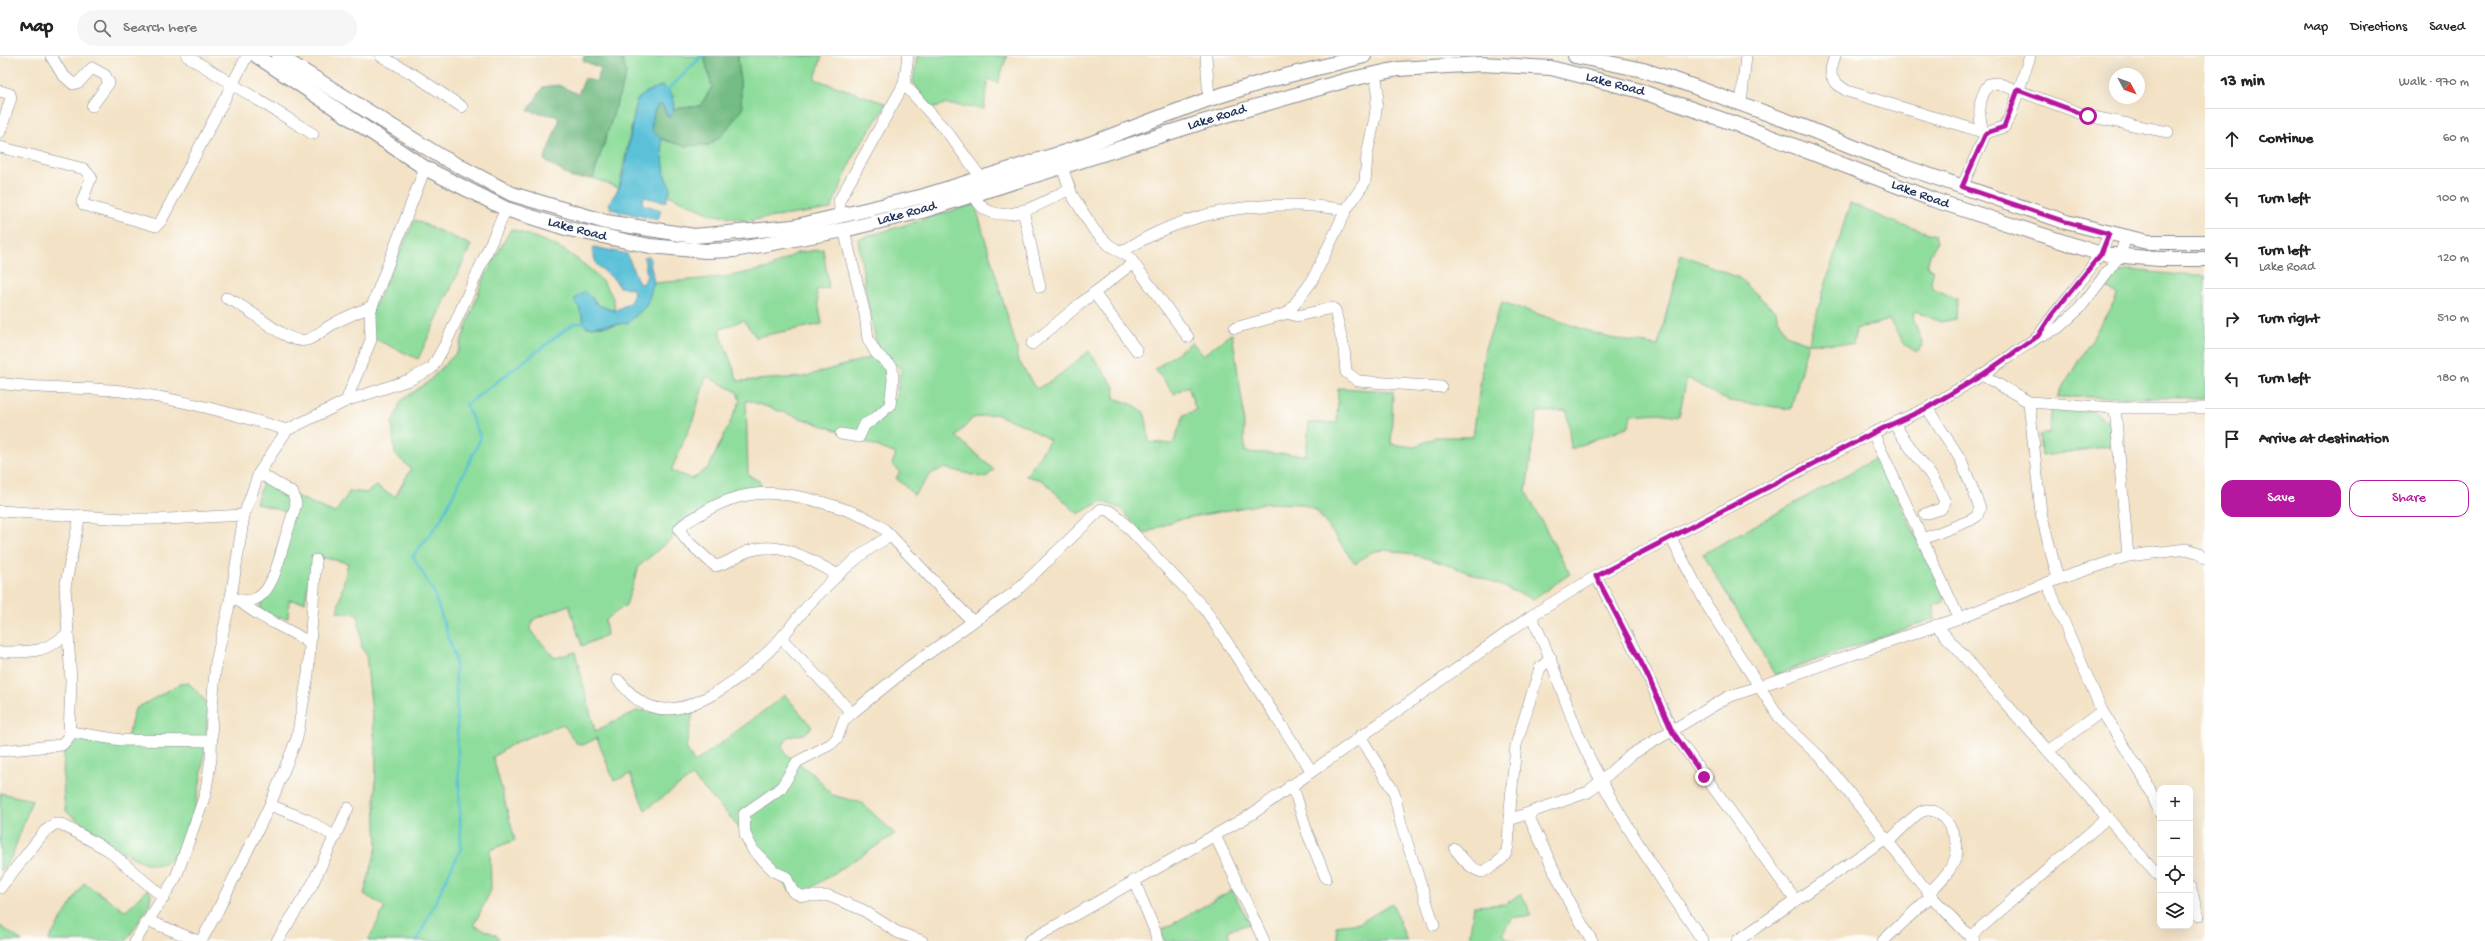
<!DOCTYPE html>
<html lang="en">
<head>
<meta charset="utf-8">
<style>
	:root { --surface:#fff; --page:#f6f6f6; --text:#222; --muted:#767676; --line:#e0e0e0; --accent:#b5179e }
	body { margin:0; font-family:"Gochi Hand",sans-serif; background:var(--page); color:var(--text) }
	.controls { position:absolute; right:12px; bottom:12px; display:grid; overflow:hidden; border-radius:8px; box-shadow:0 4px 16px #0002 }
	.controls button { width:36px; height:36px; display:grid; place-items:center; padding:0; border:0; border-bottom:1px solid var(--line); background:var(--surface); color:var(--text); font:20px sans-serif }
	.compass { position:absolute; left:2109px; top:12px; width:36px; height:36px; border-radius:50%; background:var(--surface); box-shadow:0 4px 16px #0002; rotate:131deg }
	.stop { position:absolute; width:12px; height:12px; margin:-9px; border:3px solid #b5179e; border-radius:50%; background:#fff }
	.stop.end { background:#b5179e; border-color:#fff; box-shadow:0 1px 4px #0008 }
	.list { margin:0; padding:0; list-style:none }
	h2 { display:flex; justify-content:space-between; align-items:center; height:52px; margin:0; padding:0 16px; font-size:17px }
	h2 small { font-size:13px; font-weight:400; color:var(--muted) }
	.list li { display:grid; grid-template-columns:26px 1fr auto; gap:12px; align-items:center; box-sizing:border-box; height:60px; padding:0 16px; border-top:1px solid var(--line) }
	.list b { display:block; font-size:15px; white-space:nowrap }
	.list p { margin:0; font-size:13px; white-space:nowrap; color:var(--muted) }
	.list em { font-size:13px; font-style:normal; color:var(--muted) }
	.actions { display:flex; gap:8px; padding:12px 16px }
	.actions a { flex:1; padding:9px 0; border:1px solid var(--accent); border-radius:12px; text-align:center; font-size:14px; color:var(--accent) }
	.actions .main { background:var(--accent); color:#fff }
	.icon { flex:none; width:22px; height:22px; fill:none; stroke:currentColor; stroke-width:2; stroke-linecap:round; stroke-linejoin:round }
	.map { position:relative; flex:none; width:2205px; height:885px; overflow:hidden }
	header { display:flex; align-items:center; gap:24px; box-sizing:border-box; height:56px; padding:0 20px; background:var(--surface); border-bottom:1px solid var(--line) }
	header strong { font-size:19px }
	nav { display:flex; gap:22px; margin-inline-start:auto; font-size:14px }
	.search { width:280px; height:36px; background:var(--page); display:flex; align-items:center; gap:10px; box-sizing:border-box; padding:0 14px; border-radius:22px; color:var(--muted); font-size:15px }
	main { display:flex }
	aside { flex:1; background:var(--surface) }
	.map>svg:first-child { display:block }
	.green { fill:#8fdd9c; stroke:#55867d; fill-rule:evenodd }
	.forest { fill:#73bc84; stroke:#477671 }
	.water { fill:#5ac1d8; stroke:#3a789b }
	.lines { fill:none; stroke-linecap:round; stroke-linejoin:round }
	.stream { stroke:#5ac1d8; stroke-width:2.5 }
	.minor-casing { stroke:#878892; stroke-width:12 }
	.major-casing { stroke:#878892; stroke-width:16 }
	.minor { stroke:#fff; stroke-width:11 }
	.major { stroke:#fff; stroke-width:14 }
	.route { stroke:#b5179e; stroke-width:5 }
	.labels { text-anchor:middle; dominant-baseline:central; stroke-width:3; stroke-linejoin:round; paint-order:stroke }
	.street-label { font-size:14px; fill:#1b2f5e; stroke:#fdfcf7 }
</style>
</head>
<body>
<header>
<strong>Map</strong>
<div class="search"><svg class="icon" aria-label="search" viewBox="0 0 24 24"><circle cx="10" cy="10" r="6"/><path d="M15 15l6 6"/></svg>Search here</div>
<nav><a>Map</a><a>Directions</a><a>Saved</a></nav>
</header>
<main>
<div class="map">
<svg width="2205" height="885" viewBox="0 0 2205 885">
	<rect width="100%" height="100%" fill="#fdfcf7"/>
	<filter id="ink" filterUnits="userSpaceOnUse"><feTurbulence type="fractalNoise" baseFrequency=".025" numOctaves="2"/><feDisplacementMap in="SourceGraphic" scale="8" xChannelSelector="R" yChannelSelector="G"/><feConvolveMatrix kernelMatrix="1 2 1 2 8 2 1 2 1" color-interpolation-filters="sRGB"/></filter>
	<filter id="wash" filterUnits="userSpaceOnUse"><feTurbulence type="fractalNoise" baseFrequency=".012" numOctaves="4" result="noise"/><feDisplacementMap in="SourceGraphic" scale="16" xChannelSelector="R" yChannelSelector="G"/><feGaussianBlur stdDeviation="0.9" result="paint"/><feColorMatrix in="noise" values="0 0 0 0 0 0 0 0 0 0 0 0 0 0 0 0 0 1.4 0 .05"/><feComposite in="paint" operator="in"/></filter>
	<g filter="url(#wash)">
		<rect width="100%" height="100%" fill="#f3e2c5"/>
		<g class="green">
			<polygon points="622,0 704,0 712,31 700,50 673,53 673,39 648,35 637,44 619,132 593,122 626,18"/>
			<polygon points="738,0 822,0 815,23 887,48 855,96 831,153 746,165 711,158 668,139 670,132 665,121 661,83 684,90 742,53"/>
			<polygon points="917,0 1007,0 998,27 988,23 984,53 945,48 931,52 913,26"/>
			<path d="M1850,147L1888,164L1935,179L1937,186L1930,199L1927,211L1934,214L1931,225L1933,232L1957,243L1956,263L1940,266L1916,255L1913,261L1923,290L1916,296L1906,289L1889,264L1856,273L1853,288L1808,287L1791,353L1728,345L1687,322L1679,360L1659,357L1631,359L1629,370L1571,393L1567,355L1537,356L1526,436L1570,518L1533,543C1498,529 1411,489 1376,495C1369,496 1361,504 1355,508L1317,455L1302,448L1267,447L1176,464L1143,478L1121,453L1102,445L1078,458L1042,424L1026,420L1050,384L1024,369L995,358L973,362L956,380L994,414L985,422L944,412L932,417L914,439L896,422L900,416L892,408L896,398L861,384L867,369L896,340L901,313L878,294L868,249L858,183L975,148L1017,293V302L1036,333L1053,324L1089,295L1115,332L1114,342C1147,354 1145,350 1149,386L1173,388L1184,359L1196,354L1188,330L1174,338L1155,313L1192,286L1203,299L1232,277L1243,351L1245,396L1306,399L1309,367H1337L1338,332L1393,335L1391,388L1414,391L1436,381H1473L1485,292L1502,246L1610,282L1658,290L1681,198L1739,222L1775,255L1786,279L1808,287Z"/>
			<polygon points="415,164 471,189 418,303 362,277"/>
			<path d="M511,173C527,179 545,184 560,192C578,202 620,233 614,255L598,249L592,241L573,245L579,251L586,271C628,270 639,268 654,227L725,221L769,212L797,197L823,193L829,232L816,234L822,268L756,281L743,264L719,274L738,325L803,321L875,300L889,314L888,347L854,380L746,344L748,419L759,425L761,430C752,444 732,442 717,443L716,452L691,466L639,510L626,549L605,564L607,579L582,590L569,549L534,563L530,574L555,602L575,596L595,675L637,655L693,657L686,691L694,707L785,639L812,671L804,678L788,681L782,691L786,698L813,718L832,739L862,747L895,778L802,838L790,835L729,760L692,720L645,754L630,718L614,725L597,682L583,689L576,687L563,668L514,687L493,701L515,784L490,794L491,834L474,869L498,880V885H368L385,851L364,838L377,790L375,746L376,697L366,598L362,593L358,558L337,556L348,507L316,500L310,515L305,546L289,544L288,562L277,561L260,553L263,541L275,530L277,494L287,456L256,447L263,426L335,457L350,435L366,437L376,430L395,441L411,413L395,398L392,368L401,345L428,326L458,295L482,226ZM706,320L737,336L740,345L709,411L692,423L671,415L694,361Z"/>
			<polygon points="2130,214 2182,219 2205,219 2205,342 2057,341 2118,239 2105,230 2118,217"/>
			<polygon points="2052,351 2092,355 2110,367 2111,390 2041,400 2039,379 2049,377"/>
			<polygon points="1878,401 1945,541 1944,546 1933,550 1935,562 1775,619 1703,498"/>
			<path d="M189,627L208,648C206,678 200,821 149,808C129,803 85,769 67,756C61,745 64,701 64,686L73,679L125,689L135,653L180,628Z"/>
			<polygon points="0,737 32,744 12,800 0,816"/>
			<polygon points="84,827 126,855 147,833 151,838 149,850 126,885 48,885"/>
			<polygon points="1232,834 1250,868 1228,874 1230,885 1164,885 1162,874"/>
			<polygon points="1521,837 1532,859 1511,862 1503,877 1508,883 1514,885 1462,885 1469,883 1474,850 1506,848"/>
			<polygon points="1392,847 1407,885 1338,885 1336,870 1360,867"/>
			<polygon points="0,870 22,885 0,885"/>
		</g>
		<g class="forest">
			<polygon points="584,0 622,0 626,18 593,122 572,122 544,104 559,65 557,60 528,55 543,31 558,29 578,38 585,22 596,26 601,12 583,5"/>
			<polygon points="704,0 738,0 742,53 723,78 709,89 684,90 661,83 651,73 654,56 658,49 662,49 667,60 671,60 673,53 700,50 712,31"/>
		</g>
		<g class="water">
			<path d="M661,30C673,34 679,52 669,62L662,49H658L654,56L651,73L661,83L665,121L671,132L666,146L644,141L642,148L661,154L658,164L611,153L609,147L619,132L623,119L637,44L648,35Z"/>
			<polygon points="594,191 627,198 639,228 644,227 647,219 644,201 649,200 654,227 646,250 628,267 586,271 579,251 573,245 584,235 598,249 614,255 630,247 634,237 632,232 619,231 616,225 597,209 592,195"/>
		</g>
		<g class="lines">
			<g class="stream">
				<polyline points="667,35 702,0"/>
				<polyline points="619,164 621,153"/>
				<polyline points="417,885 461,792 455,602 434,537 413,500 440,465 481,382 466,349 573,268 586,266"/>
			</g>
		</g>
	</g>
	<g filter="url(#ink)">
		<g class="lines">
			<g class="minor-casing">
				<g id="minor">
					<polyline points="51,0 62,18 73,28 79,26 92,12 105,19 109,27 92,50"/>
					<polyline points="187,0 313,78"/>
					<polyline points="381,0 416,20 462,51"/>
					<polyline points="908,0 904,28 948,77 982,123"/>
					<polyline points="1206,0 1209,43"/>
					<path d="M1835,0C1828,20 1829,23 1847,35L1986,77L2004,71L2010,61L2030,0"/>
					<polyline points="0,35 10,38 11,42 0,76"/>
					<polyline points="1741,48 1746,0"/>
					<path d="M1983,76C1978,59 1978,42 1989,28L1997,27L2088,60L2168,76"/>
					<polyline points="0,91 84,113 91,121 82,146 84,149 156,170 161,165 247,0"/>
					<polyline points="1062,111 1072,139 1094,174 1109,189 1130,202 1188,281"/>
					<polyline points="1962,131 1986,77"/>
					<path d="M973,139C977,144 980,150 985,153C1010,169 1047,144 1069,133"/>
					<polyline points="1023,154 1040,231"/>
					<polyline points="841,159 839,145 904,28"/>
					<path d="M1122,196C1188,153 1268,141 1346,154"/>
					<polyline points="1094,237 1137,295"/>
					<path d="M226,242C249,249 286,290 307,284C316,281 324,273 333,268C345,261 359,256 372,250"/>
					<polyline points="1288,257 1297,260 1332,252 1335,254 1344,293 1346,316 1358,325 1441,331"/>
					<polyline points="1235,272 1288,257 1312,225 1346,154 1365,126 1367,99 1375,61 1378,35 1375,18"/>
					<path d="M2038,281C2060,245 2094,218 2109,178"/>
					<polyline points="1032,288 1081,247 1133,207"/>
					<polyline points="1982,319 2029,346 2115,352 2205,352"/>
					<path d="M0,327C38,334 82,330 121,335C180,343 231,357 287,374"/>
					<polyline points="346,345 371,284 370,258 372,250 425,112"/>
					<polyline points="2029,346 2041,457 2058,523"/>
					<polyline points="2115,352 2128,500"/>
					<path d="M1894,367C1910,396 1932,413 1945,446L1941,453L1925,458"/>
					<polyline points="1873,377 1959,562"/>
					<polyline points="841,378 859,381 865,368 873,364 890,349 893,324 892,311 876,297 868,283 865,258 844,174"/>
					<polyline points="0,455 125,463 168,463 244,459"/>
					<polyline points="1671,482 1708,551 1781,664 1823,704 1931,840 1974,885"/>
					<polyline points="1923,483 1971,464 1977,460 1980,452 1961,404 1927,352"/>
					<path d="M838,519C809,503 779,483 746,496C736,500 726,509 715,510L686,484L679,473C684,467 692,463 699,459C716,448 735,440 755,438C788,434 860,453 885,474L972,565"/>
					<polyline points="1596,520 1646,616 1672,675 1796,845"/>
					<polyline points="2047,527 2102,655 2146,725 2160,757"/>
					<path d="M231,541C267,558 276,515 283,490C287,476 292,462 296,448L293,437L259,417"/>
					<path d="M241,546C261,564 287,571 309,587"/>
					<path d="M1531,560C1552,600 1563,643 1581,684C1613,755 1660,821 1703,885"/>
					<polyline points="1936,569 2160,821"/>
					<polyline points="781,582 852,657"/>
					<path d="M0,596C30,596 43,598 67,578"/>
					<path d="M618,624C626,633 636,645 647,649C688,667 744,619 771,593C786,578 798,560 812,545C836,520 861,495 891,480"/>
					<polyline points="71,676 121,684 212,685"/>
					<polyline points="1360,680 1394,736 1401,768 1434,869"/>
					<polyline points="0,695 62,689 69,681 71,625 65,531 80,459"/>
					<polyline points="2048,695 2102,655"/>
					<polyline points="1290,729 1296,740 1307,776 1326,822"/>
					<polyline points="270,749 308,764 335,781"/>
					<polyline points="1528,759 1569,846 1592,885"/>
					<polyline points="1509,764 1516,689 1540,612 1551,602"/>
					<polyline points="1215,779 1264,885"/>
					<path d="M1889,785C1897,778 1914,758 1923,755C1943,748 1961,784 1956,800C1952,815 1939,826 1929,837"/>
					<path d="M1455,793C1463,803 1469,812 1482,816C1512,801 1508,795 1509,764L1588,736L1629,700L1728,641L1959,562L2047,527L2128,500L2187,493L2199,497L2205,503"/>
					<polyline points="1134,824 1155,875 1157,885"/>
					<polyline points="2190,831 2199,860"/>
					<polyline points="0,832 45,775 55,768 61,768 108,794 164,842"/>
					<polyline points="149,865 198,885"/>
					<polyline points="1970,881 2107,762"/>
					<polyline points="135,885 176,821 205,739 211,703 212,651 216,606 231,541 244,459 259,417 287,374 346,345 409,324 432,312 446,287 506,153"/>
					<polyline points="201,885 216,858 270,749 297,682 308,618 316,504"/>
					<polyline points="277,885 312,829 348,752"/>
					<polyline points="922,885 897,876 863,854 829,840 802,840 793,836 786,821 775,816 753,794 745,778 744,758 781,732 797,706 831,688 837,682 844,664 852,657 909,611 1015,536 1101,453 1110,455 1119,462 1205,553 1311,714"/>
					<polyline points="1029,885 1252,758 1531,560 1596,520 1873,377 1927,352 1982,319 2038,281 2058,272 2080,252 2102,223 2120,199 2126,181"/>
					<polyline points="1737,885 1886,782"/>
					<polyline points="1883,885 1931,840"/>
				</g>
			</g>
			<g class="major-casing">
				<g id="major">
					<polyline points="257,0 425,112 506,153 569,173 650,190 706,195 734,194 844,174 922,155 1206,65 1347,24 1398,13 1481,8 1551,12 1637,34 1750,73 1934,144 2101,198 2159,203 2205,203"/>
					<polyline points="279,0 440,100 512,138 606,166 694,180 793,171 924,140 1084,90 1209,43 1266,25 1364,0"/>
					<polyline points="1575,0 1643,14 1681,26 1804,71 1893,107 2066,166 2147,186 2205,186"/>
				</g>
			</g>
			<use href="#minor" class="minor"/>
			<use href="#major" class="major"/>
		</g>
	</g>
	<g class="lines" filter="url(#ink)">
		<polyline class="route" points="1704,721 1672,675 1646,616 1596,520 1873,377 1927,352 1982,319 2038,280 2051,260 2101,198 2109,178 2066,166 1962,131 1986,77 2004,71 2018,34 2088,60"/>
	</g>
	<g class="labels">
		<g class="street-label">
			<text transform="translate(1615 29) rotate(15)">Lake Road</text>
			<text transform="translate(1217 62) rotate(-17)">Lake Road</text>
			<text transform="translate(1920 139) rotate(20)">Lake Road</text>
			<text transform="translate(907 158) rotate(-15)">Lake Road</text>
			<text transform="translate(577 174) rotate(15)">Lake Road</text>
		</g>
	</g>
</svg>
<div class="controls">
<button>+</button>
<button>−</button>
<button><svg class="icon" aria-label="locate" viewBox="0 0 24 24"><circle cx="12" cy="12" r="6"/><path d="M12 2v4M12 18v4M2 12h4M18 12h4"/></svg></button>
<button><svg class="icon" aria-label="layers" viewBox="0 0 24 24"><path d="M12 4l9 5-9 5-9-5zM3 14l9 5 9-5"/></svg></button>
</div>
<svg class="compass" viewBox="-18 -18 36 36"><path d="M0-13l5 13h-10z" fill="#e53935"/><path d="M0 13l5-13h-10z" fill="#767676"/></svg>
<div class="stop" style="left:2088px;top:60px"></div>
<div class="stop end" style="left:1704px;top:721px"></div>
</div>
<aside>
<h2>13 min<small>Walk · 970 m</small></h2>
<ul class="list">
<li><svg class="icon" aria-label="ahead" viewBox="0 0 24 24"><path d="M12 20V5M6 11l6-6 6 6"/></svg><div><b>Continue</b></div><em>60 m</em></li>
<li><svg class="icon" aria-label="left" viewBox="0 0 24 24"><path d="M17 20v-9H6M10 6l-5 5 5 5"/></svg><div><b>Turn left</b></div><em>100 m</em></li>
<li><svg class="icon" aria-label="left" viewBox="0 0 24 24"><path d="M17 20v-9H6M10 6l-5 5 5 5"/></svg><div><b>Turn left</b><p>Lake Road</p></div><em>120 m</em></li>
<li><svg class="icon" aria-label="right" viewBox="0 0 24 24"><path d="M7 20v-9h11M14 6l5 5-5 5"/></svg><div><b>Turn right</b></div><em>510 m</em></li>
<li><svg class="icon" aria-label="left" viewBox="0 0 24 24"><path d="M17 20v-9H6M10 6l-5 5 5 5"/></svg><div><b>Turn left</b></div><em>180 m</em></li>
<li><svg class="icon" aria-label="arrive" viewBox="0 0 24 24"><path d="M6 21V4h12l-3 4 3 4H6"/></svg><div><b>Arrive at destination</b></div></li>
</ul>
<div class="actions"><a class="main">Save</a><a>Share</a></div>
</aside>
</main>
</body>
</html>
